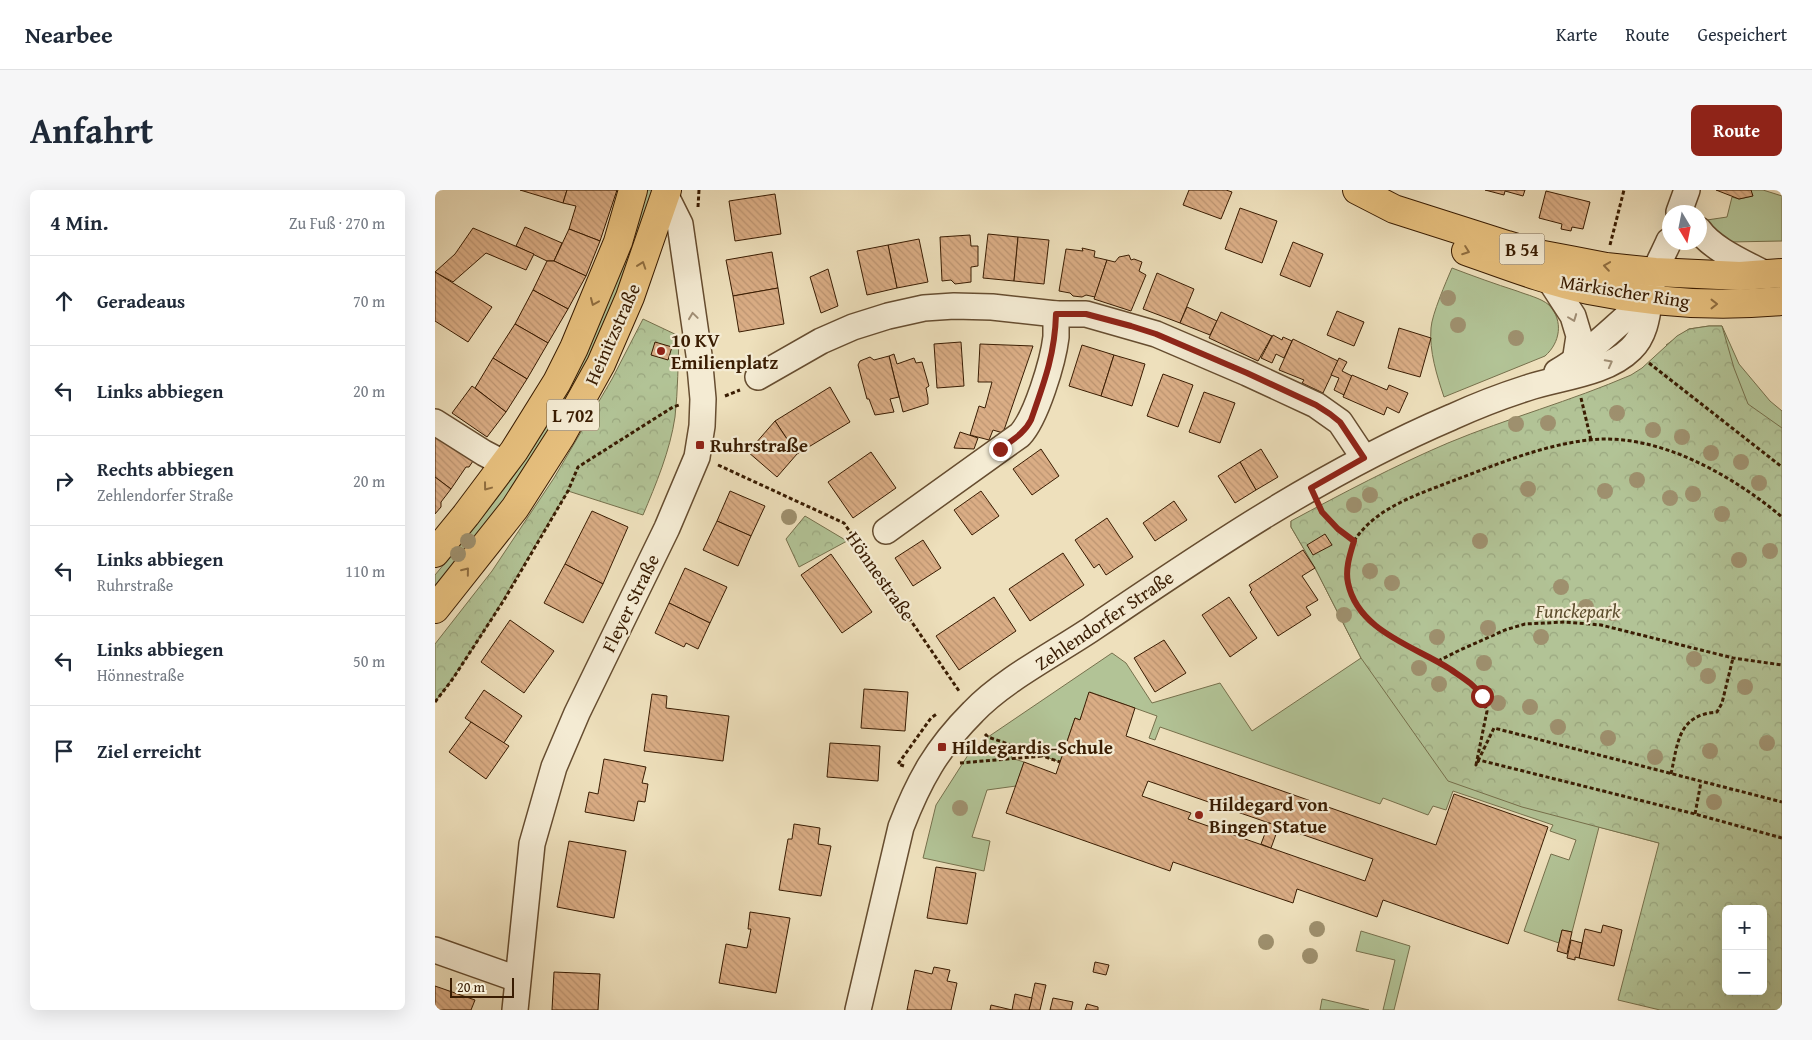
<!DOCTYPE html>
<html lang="de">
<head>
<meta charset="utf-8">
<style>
	:root { --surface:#fff; --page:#f6f6f7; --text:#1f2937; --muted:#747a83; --line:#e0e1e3; --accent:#8f2418 }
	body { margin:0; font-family:"Gentium Book Plus",serif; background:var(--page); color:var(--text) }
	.controls { position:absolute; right:15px; bottom:15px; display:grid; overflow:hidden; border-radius:8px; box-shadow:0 5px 20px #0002 }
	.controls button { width:45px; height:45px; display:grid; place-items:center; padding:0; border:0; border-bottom:1px solid var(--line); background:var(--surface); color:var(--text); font:25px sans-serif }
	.compass { position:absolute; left:1227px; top:15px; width:45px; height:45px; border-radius:50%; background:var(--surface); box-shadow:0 5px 20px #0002; rotate:170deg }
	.scale { position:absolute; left:15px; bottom:12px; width:64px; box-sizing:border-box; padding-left:5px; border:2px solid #391c02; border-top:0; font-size:14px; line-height:18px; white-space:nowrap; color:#391c02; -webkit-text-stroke:4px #f4ebd3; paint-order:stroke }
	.stop { position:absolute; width:15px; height:15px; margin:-11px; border:4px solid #8f2418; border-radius:50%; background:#fff }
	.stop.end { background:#8f2418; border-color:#fff; box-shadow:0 1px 5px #0008 }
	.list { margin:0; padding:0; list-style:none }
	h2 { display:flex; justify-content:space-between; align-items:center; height:65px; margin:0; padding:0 20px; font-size:21px }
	h2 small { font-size:16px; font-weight:400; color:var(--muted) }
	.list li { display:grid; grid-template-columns:32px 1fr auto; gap:15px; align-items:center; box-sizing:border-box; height:90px; padding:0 20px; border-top:1px solid var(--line) }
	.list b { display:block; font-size:19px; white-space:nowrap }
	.list p { margin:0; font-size:16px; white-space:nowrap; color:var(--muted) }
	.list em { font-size:16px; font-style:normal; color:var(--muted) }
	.icon { flex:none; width:28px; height:28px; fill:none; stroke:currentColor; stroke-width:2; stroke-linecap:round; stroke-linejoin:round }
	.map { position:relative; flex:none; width:1347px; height:820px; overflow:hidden; border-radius:8px }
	header { display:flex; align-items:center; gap:30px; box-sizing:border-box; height:70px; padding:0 25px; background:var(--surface); border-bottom:1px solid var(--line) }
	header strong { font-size:24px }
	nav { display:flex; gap:28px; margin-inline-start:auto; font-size:18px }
	.intro { display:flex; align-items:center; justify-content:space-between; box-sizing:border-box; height:120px; padding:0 30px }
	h1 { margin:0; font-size:35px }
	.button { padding:12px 22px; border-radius:8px; background:var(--accent); color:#fff; font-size:18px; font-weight:700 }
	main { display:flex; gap:30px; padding:0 30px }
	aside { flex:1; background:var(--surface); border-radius:8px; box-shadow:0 5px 20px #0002 }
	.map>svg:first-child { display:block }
	.green { fill:#b2c396; stroke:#76704c }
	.forest { fill:url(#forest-crowns); stroke:#76704c; fill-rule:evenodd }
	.building { fill:url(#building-back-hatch); stroke:#391c02; fill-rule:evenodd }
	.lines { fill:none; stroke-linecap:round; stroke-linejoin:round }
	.minor-casing { stroke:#664d30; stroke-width:28 }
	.major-casing { stroke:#391c02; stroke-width:30 }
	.path { stroke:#391c02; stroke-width:3; stroke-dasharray:4 2.5; stroke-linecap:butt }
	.minor { stroke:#f4ebd3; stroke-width:25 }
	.major { stroke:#e7c07e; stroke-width:28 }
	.tree { fill:#9e906e }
	.oneway { stroke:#906e40 }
	.oneway2 { stroke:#a08e75 }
	.route { stroke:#8f2418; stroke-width:6 }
	.poi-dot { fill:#8f2418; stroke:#f4ebd3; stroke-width:2 }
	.labels { text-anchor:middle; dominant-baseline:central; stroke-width:4.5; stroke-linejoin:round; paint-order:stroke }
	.shield { fill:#f4ebd3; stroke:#715a41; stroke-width:1 }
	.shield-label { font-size:18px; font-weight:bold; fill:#391c02 }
	.street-label { font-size:19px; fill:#391c02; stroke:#f4ebd3 }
	.poi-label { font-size:19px; font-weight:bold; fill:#391c02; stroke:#f4ebd3; text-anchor:start }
	.park-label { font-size:19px; font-style:italic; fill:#5d4e2e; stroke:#f4ebd3 }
</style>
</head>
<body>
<header>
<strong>Nearbee</strong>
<nav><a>Karte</a><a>Route</a><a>Gespeichert</a></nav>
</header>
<div class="intro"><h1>Anfahrt</h1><a class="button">Route</a></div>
<main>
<aside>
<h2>4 Min.<small>Zu Fuß · 270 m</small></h2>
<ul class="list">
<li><svg class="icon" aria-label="ahead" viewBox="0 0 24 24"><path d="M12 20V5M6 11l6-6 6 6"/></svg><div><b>Geradeaus</b></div><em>70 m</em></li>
<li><svg class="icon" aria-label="left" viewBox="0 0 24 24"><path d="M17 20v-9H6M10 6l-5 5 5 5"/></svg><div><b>Links abbiegen</b></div><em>20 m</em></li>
<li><svg class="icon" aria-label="right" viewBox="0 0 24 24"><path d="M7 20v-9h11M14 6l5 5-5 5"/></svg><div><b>Rechts abbiegen</b><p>Zehlendorfer Straße</p></div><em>20 m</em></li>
<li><svg class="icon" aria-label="left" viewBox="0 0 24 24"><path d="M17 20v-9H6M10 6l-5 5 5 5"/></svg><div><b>Links abbiegen</b><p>Ruhrstraße</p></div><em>110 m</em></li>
<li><svg class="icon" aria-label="left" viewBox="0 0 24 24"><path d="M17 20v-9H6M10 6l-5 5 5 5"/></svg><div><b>Links abbiegen</b><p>Hönnestraße</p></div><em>50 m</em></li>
<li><svg class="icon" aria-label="arrive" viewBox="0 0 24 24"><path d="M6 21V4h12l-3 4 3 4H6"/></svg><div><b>Ziel erreicht</b></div></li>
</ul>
</aside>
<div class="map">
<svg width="1347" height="820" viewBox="0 0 1347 820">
	<defs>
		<pattern id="forest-crowns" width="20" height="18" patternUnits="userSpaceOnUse" patternTransform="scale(1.25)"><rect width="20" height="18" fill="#b2c396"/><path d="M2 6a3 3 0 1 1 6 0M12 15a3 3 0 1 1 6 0" fill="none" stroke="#9aa780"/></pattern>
		<pattern id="building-back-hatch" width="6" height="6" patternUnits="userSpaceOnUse" patternTransform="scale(1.25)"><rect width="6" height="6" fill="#daad85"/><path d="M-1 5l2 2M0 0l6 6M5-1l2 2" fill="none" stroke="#bc9471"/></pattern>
	</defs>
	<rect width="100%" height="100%" fill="#eee0bc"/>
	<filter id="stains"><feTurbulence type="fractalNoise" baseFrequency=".004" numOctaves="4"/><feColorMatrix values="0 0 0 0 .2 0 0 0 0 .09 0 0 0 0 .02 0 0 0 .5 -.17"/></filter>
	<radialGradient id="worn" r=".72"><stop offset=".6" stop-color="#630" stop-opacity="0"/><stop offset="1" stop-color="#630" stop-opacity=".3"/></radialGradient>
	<g class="green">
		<polygon points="209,0 217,0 202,47 196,45"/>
		<polygon points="1316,0 1328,0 1347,6 1347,51 1295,52 1280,44 1272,30 1292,27 1297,7 1304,9 1317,6"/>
		<path d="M190,61L197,63C178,114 157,165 132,213C95,280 46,339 0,399V385C46,330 92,274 126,212C152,164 171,112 190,61Z"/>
		<path d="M1017,78C1038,86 1060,94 1082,101C1092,105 1106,108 1114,115C1129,131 1125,153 1110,166L1009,207C1002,186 994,161 996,138C997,124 1011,92 1017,78Z"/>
		<polygon points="1274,136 1287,136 1304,174 1335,211 1347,221 1347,269 1231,155 1254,139"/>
		<polygon points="856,331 1347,701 1224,653 1164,637 1137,742 1127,740 1124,753 1089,741 1116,664 1134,670 1141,650 1115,641 1118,635 1018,601 1011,620 998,616 993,625 948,608 945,614 725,537 720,550 714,548 722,526 655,502 645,530 640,528 625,572 581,556 576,568 589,572 581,596 552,600 537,647 555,651 549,681 488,668 501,615 533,565 553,547 677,463 691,473 717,513 785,493 817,541 926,468 880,378 856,337"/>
		<polygon points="926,741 975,756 959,820 948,820 960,770 921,761"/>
		<polygon points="887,809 934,820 885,820"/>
	</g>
	<g class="forest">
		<path d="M208,129L244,146C243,173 243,200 240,227C235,261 221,294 208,325L133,301C89,371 51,446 0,512V454L57,381L119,288L177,189Z"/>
		<path d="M1274,136H1287L1299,178L1313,214L1347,238V820H1225L1183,810L1224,653L1087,617L1013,591L926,468L880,378L856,337V331C908,303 959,276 1013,253C1073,228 1136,211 1196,185L1207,178L1242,146L1254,139ZM1291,719H1328V801H1291Z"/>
		<polygon points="370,326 412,351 364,377 351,349"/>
	</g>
	<g class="building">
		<polygon points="85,0 132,0 128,13"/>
		<polygon points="132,0 182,0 165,51 134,39 141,16 128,13"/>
		<polygon points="754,0 791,0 797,2 786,29 748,15"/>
		<polygon points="1050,0 1090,0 1088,6 1070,1 1069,5"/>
		<polygon points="1281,0 1316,0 1318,6 1304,9"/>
		<polygon points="1111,1 1155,12 1148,39 1137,37 1136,41 1126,39 1127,34 1104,28"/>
		<polygon points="340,4 346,44 300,51 294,11"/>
		<polygon points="805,18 842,31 827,73 790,59"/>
		<polygon points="90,37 127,53 119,71 112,71 81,56"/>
		<polygon points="38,38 99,64 91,80 51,63 18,92 0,82 20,64"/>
		<polygon points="134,39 165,51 151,86 119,71"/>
		<polygon points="553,44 583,47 579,91 548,88"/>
		<polygon points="535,45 536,56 543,56 543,76 536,77 536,92 520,94 516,90 507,91 505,47"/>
		<polygon points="583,47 614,50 609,94 579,91"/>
		<polygon points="484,49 493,92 462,98 453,55"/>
		<polygon points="858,52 888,64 875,97 845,85"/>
		<polygon points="453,55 462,98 432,105 422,61"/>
		<polygon points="647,58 660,61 659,67 672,70 660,107 651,105 647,107 638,106 635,103 624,101 631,59 648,61"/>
		<polygon points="337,62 343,98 298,106 291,70"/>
		<polygon points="694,65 696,70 699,69 707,72 704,81 711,85 696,121 659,109 672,70 680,72 684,67"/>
		<polygon points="112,71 119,71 151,86 133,119 98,100"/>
		<polygon points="393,79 403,116 386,123 375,87"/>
		<polygon points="0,82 57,117 33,152 0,131"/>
		<polygon points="722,83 759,99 745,133 708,119"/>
		<polygon points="343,98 349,134 304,142 298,106"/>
		<polygon points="98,100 133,119 113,153 80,134"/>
		<polygon points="752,117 782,131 775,145 745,133"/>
		<polygon points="902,121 929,132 919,156 892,145"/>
		<polygon points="786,122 837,146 823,171 774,148"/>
		<polygon points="80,134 113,153 92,189 58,168"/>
		<polygon points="964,138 996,148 985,187 953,178"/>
		<polygon points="838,145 847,150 848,147 857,151 849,168 841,164 837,173 826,168"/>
		<polygon points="858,149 903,171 888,203 867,193 869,190 844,180"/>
		<polygon points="220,152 237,157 233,170 216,165"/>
		<polygon points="526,152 529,196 502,198 499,154"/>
		<polygon points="545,154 598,156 568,243 558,240 554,250 535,245 544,216 550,218 557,192 543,192"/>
		<polygon points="647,155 679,165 666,206 634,196"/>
		<polygon points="459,164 462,174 479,168 481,173 487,172 494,196 491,198 493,208 493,214 468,222 454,166"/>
		<polygon points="679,165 710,174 697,216 666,206"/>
		<polygon points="454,166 464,207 455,209 459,222 440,225 434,209 432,209 423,175 425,171 435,167 439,170"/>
		<polygon points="58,168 92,189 71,222 40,198"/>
		<polygon points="904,168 912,172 907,181 917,186 909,205 899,200 904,188 896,185"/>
		<polygon points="728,184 758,195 743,237 712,226"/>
		<polygon points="917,185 952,200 954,195 973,203 964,223 952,217 949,225 908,207"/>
		<polygon points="37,196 71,222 52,247 17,223"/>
		<polygon points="395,197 415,232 362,264 340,231"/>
		<polygon points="769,202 800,213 785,253 754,242"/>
		<polygon points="340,231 362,264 342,287 313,262"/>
		<polygon points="0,235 38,266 38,271 34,277 31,277 16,299 0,287"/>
		<polygon points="525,242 543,248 539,259 519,258"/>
		<polygon points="606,259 624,286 597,305 578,279"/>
		<polygon points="826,259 843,287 821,300 805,272"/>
		<polygon points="436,262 461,298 418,328 393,292"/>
		<polygon points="805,272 821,300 800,313 783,286"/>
		<polygon points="0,287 16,299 6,312 6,317 0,324"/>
		<polygon points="295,301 330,316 316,346 282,331"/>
		<polygon points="546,301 564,326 537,345 519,320"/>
		<polygon points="739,311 752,330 720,351 708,333"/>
		<polygon points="157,321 193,337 168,394 130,374"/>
		<polygon points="672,328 698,367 671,385 664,374 659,378 640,350"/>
		<polygon points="282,331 316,346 303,376 268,360"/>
		<polygon points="890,344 897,355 878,365 872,355"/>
		<polygon points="488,350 506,378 478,396 460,368"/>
		<polygon points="868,360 880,378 867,386 883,410 871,417 876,425 843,446 815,402 817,400 814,395"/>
		<polygon points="628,363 649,395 595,431 574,399"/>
		<polygon points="396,364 437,422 407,443 366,385"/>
		<polygon points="130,374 168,394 148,433 109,413"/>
		<polygon points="250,378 292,397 275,433 234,413"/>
		<polygon points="559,407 581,441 524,480 501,446"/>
		<polygon points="794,407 822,448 795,467 767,425"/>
		<polygon points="234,413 275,433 263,459 251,453 249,457 220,443"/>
		<polygon points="75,430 119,461 89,503 46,472"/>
		<polygon points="729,450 751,483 720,502 699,468"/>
		<polygon points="429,499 473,502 470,541 426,538"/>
		<polygon points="49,500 87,526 68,554 30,528"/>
		<path d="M654,502L700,518L691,546L1001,655L1019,604L1113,637L1073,754L948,710L942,727L862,699L858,713L738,672L735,681L571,623L589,572L621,584L640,528L645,530ZM713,591L938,669L930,691L753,629L756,623L707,606Z"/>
		<polygon points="217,504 232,506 231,518 294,526 288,571 209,561"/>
		<polygon points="36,532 74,556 51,589 14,562"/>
		<polygon points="395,553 445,556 443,591 392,587"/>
		<polygon points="169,569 211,577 207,593 213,594 210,612 203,611 199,631 150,622 154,602 163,604"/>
		<polygon points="834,633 844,636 836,658 826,654"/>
		<polygon points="359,634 385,638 383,654 396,656 386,706 344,700 353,649 357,649"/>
		<polygon points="134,651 191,661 179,728 122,717"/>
		<polygon points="501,677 541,683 532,734 492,728"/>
		<polygon points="315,722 355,728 341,803 284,793 291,754 312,758 316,739 313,739"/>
		<polygon points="1168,735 1187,740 1179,776 1144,768 1150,739 1166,743"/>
		<polygon points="1127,740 1137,742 1132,764 1122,761"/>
		<polygon points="1136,750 1147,753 1144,768 1140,767 1140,770 1132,768"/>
		<polygon points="660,772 674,775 671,785 658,782"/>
		<polygon points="499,777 515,780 512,791 522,793 516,820 472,820 480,780 497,784"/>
		<polygon points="119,782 165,784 163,820 117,820"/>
		<polygon points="600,793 611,795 605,820 594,820"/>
		<polygon points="0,796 40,810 36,820 0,820"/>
		<polygon points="580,804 597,808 594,820 577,820"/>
		<polygon points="618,808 638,812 636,820 615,820"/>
		<polygon points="652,814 663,817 663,820 650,820"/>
		<polygon points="556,815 577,820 555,820"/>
	</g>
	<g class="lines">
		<g class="minor-casing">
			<g id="minor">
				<polyline points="1244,22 1252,0"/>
				<path d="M1264,40C1277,59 1310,73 1330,84"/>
				<polyline points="1114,89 1138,126 1144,146 1140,172"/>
				<path d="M1122,182C1157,162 1182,133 1213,109"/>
				<polyline points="323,187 386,151 418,137 453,126 489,118 519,116 557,117 621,124 651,124 721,144 812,183 881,215 905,232 929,268"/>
				<polyline points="0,232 49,263 70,274"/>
				<path d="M451,341L585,245C601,228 618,172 621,147C621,140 621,132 621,124"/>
				<polyline points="0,760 82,789"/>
				<polyline points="80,820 97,654 119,577 142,523 232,338 262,267 267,236 268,209 264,165 245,34 231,6"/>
				<path d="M423,820L466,637C484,590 502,558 538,522C568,490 621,463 658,438C773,360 888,282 1017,227C1041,216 1067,206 1092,198C1125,187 1171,184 1196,159C1216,140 1212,108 1220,83C1223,72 1230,61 1234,51"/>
			</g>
		</g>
		<g class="major-casing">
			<g id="major">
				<polyline points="922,0 959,19 1072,55 1103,64 1135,70 1171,77 1220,82 1305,86 1347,83"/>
				<path d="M1031,61C1071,75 1112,91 1154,100C1218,113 1282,117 1347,111"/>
				<polyline points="0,363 31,325 79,261 122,192 139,158 183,52 198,0"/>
				<polyline points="0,419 80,318 126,246 166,174 195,107 232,0"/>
			</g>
		</g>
		<g class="path">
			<polyline points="1346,0 1347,0"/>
			<polyline points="263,17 264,0"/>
			<polyline points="1175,55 1189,0"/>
			<polyline points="1214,173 1347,277"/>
			<polyline points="290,206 305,200"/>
			<polyline points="1146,208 1156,250"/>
			<polyline points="283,275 409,333 524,501 523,502"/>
			<polyline points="885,318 903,339 919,351 913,375 913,392 918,408 927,424 948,441 1034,491 1047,507 1052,521 1041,575 1044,570 1260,624 1347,648"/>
			<path d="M919,351C941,317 984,304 1020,290C1063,274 1108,255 1154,250C1222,242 1297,285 1347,327"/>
			<polyline points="1003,471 1025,460 1070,440 1090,434 1130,432 1166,435 1298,468 1347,475"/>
			<polyline points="0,512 17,490 69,410 133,301 143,277 238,217 244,215"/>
			<polyline points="550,544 553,547 625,572"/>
			<polyline points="1043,571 1059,538 1347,612"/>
			<polyline points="525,573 608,566"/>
			<polyline points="469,576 463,574 496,528 503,523"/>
			<path d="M1236,584C1243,552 1243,525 1282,522L1287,513L1298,468"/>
			<polyline points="1260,624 1266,592"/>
		</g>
		<use href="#minor" class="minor"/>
		<use href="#major" class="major"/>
	</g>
	<g class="tree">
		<circle cx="1013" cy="108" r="8"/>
		<circle cx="1023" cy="135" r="8"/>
		<circle cx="1081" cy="148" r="8"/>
		<circle cx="1182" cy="223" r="8"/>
		<circle cx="1113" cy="233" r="8"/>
		<circle cx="1081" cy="234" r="8"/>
		<circle cx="1218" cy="240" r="8"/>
		<circle cx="1247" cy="247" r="8"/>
		<circle cx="1276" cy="263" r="8"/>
		<circle cx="1306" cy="272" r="8"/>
		<circle cx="1202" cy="290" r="8"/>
		<circle cx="1324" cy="293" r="8"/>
		<circle cx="1093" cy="299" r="8"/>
		<circle cx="1170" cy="301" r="8"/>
		<circle cx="1258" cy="304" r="8"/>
		<circle cx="935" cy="305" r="8"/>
		<circle cx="1235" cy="308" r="8"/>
		<circle cx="919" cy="315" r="8"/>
		<circle cx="1287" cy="324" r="8"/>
		<circle cx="354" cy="327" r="8"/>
		<circle cx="33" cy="351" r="8"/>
		<circle cx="1045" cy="351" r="8"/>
		<circle cx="1335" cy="361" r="8"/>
		<circle cx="23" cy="364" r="8"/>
		<circle cx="1304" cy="370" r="8"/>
		<circle cx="935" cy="381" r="8"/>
		<circle cx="957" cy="393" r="8"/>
		<circle cx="1126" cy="397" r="8"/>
		<circle cx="1151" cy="417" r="8"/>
		<circle cx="1178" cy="423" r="8"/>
		<circle cx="909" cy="425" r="8"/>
		<circle cx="1053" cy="438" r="8"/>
		<circle cx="1002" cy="447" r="8"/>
		<circle cx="1106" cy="447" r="8"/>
		<circle cx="1259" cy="469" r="8"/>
		<circle cx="1049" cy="473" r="8"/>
		<circle cx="984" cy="478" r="8"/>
		<circle cx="1273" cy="486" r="8"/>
		<circle cx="1004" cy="494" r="8"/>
		<circle cx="1310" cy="497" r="8"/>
		<circle cx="1063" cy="513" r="8"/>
		<circle cx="1095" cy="517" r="8"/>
		<circle cx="1123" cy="537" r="8"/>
		<circle cx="1173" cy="548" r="8"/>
		<circle cx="1332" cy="553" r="8"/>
		<circle cx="1275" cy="561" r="8"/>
		<circle cx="1220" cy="567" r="8"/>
		<circle cx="1279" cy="612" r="8"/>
		<circle cx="525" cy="618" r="8"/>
		<circle cx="882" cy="739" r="8"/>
		<circle cx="831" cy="752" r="8"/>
		<circle cx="875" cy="766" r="8"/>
	</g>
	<defs><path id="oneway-chevron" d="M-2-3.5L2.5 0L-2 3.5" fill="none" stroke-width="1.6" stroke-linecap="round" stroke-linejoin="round" transform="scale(1.25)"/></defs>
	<g class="oneway">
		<use href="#oneway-chevron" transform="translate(1031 61) rotate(20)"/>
		<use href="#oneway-chevron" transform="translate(207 75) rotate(-71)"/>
		<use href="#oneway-chevron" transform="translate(1172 76) rotate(-172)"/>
		<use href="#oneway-chevron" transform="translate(159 112) rotate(113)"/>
		<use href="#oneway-chevron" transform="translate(1279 114)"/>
		<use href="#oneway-chevron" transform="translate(52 297) rotate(127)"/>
		<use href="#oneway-chevron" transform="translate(31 381) rotate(-51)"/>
	</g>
	<g class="oneway2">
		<use href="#oneway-chevron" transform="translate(258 126) rotate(-98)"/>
		<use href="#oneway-chevron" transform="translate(1138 128) rotate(69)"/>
		<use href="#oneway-chevron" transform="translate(1174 173) rotate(-28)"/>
	</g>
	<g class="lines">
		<path class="route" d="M565,259C577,250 589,244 596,230C609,193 620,164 621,124H651L696,136L721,144L812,183L881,215L895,224L905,232L929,268L876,298L887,322L903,339L919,351C915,364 910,379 913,393C923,441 979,456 1015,479C1028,488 1039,494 1047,506"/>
	</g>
	<g class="poi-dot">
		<circle cx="226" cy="161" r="5"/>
		<rect x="260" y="250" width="10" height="10" rx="2.5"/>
		<rect x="502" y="552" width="10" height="10" rx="2.5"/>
		<circle cx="764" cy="625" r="5"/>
	</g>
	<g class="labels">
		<g class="shield">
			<rect x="1064.5" y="43.5" width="45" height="31" rx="4"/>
			<rect x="112" y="209.5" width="52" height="31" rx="4"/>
		</g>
		<g class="shield-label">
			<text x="1087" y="59">B 54</text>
			<text x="138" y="225">L 702</text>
		</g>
		<g class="street-label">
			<text transform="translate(1190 101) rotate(9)">Märkischer Ring</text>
			<text transform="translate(177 144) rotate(-66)">Heinitzstraße</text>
			<text transform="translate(446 386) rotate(55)">Hönnestraße</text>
			<text transform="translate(195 413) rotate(-64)">Fleyer Straße</text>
			<text transform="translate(669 430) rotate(-34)">Zehlendorfer Straße</text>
		</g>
		<g class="poi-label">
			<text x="236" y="150">10 KV<tspan x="236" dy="22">Emilienplatz</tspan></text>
			<text x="275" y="255">Ruhrstraße</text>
			<text x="517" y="557">Hildegardis-Schule</text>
			<text x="774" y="614">Hildegard von<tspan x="774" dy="22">Bingen Statue</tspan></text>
		</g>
		<g class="park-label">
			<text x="1143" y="421">Funckepark</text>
		</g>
	</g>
	<rect width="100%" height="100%" filter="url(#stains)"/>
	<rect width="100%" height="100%" fill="url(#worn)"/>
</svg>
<div class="controls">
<button>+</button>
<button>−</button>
</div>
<svg class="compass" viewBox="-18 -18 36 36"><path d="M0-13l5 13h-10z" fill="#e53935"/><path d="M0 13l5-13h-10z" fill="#747a83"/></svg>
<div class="scale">20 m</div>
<div class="stop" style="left:1047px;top:506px"></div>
<div class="stop end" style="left:565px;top:259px"></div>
</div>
</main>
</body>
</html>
